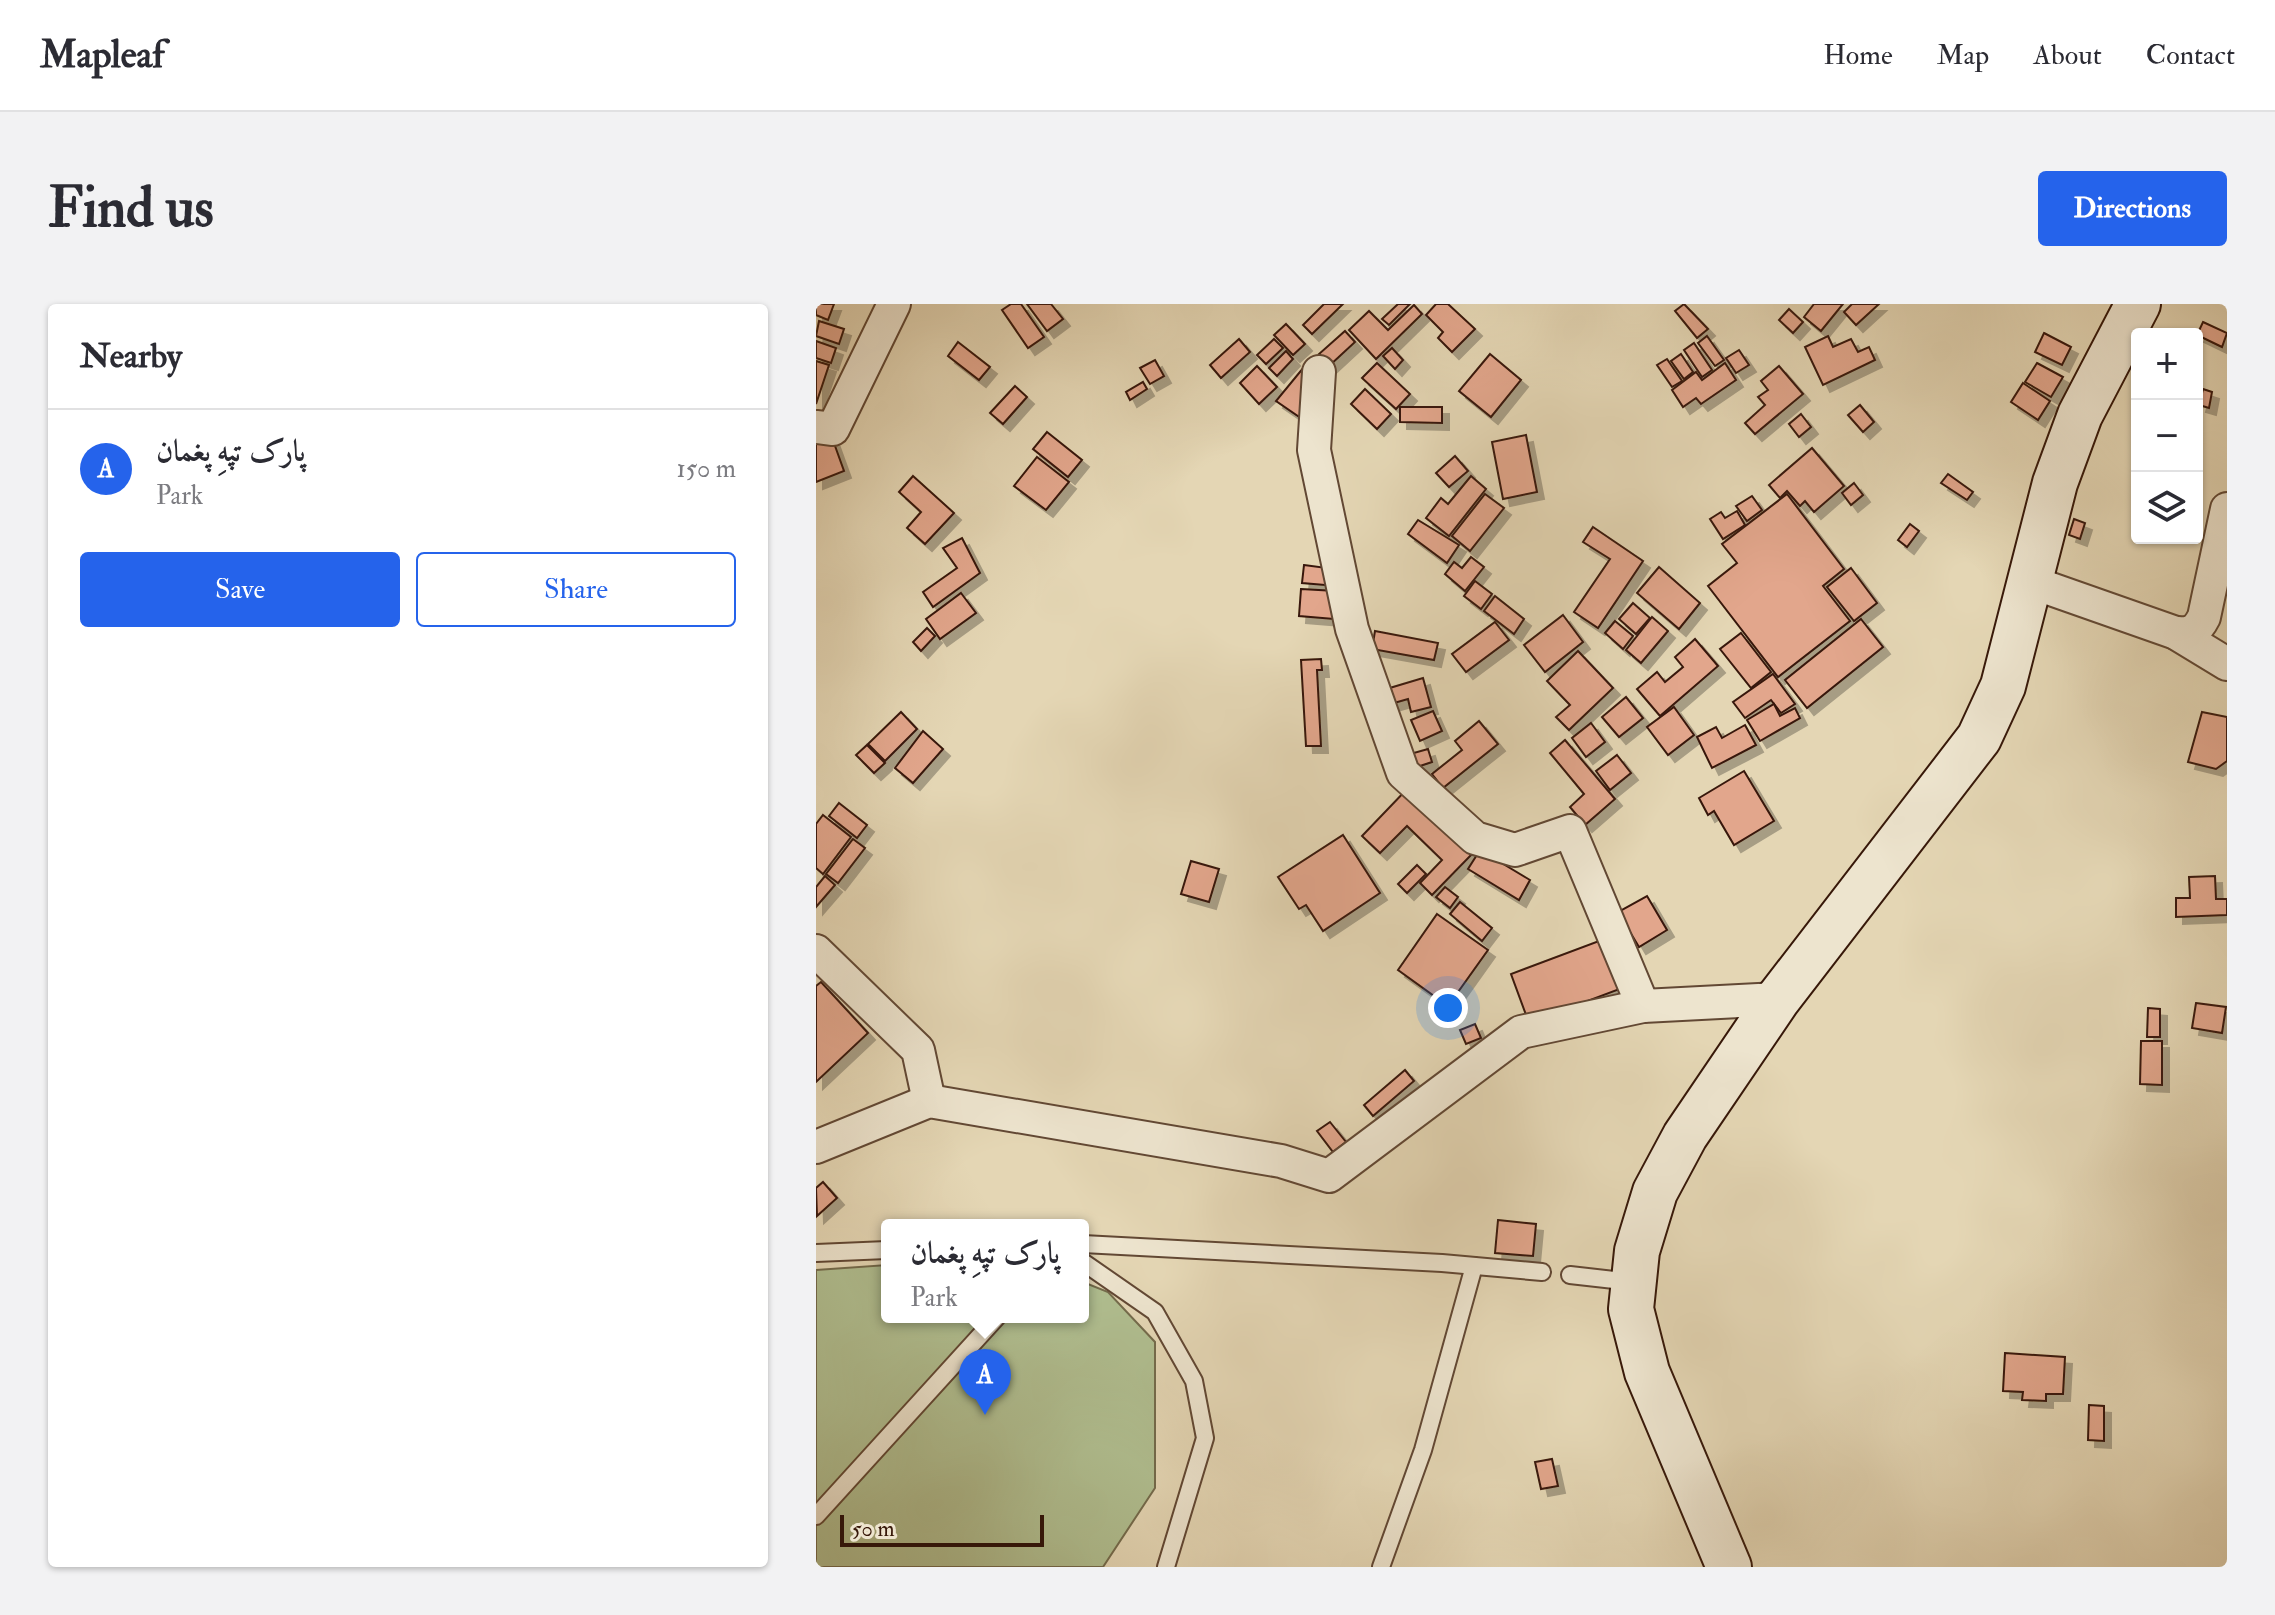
<!DOCTYPE html>
<html lang="en">
<head>
<meta charset="utf-8">
<style>
	:root { --surface:#fff; --page:#f2f2f3; --text:#2b2b33; --muted:#7c7c81; --line:#e1e1e2; --accent:#2563eb }
	body { margin:0; font-family:"IM FELL Double Pica",Amiri,serif; background:var(--page); color:var(--text) }
	.controls { position:absolute; right:24px; top:24px; display:grid; overflow:hidden; border-radius:8px; box-shadow:0 2px 6px #0004 }
	.controls button { width:72px; height:72px; display:grid; place-items:center; padding:0; border:0; border-bottom:2px solid var(--line); background:var(--surface); color:var(--text); font:40px sans-serif }
	.scale { position:absolute; left:24px; bottom:20px; width:204px; box-sizing:border-box; padding-left:8px; border:4px solid #371809; border-top:0; font-size:22px; line-height:28px; white-space:nowrap; color:#371809; -webkit-text-stroke:6px #ede4ce; paint-order:stroke }
	.you { position:absolute; left:632px; top:704px; width:28px; height:28px; margin:-20px; border:6px solid #fff; border-radius:50%; background:#1a73e8; box-shadow:0 0 0 12px #1a73e833 }
	.badge { display:grid; place-items:center; width:52px; height:52px; border-radius:50%; background:var(--accent); color:#fff; font-size:26px; font-weight:700 }
	.pin { position:absolute; translate:-50% -66px; filter:drop-shadow(0 2px 4px #0008) }
	.pin::after { content:''; position:absolute; top:42px; width:28px; height:24px; background:inherit; clip-path:polygon(0 0,100% 0,50% 100%) }
	.popup { position:absolute; left:65px; top:915px; width:208px; height:104px; box-sizing:border-box; display:grid; place-content:center; border-radius:8px; background:var(--surface); filter:drop-shadow(0 2px 6px #0005); font-size:26px; white-space:nowrap; color:var(--muted) }
	.popup b { font-size:30px; color:var(--text) }
	.popup::after { content:''; position:absolute; left:50%; top:100%; margin-left:-16px; border:16px solid transparent; border-top-color:var(--surface) }
	.list { margin:0; padding:0; list-style:none }
	h2 { display:flex; justify-content:space-between; align-items:center; height:104px; margin:0; padding:0 32px; font-size:34px }
	h2 small { font-size:26px; font-weight:400; color:var(--muted) }
	.list li { display:grid; grid-template-columns:52px 1fr auto; gap:24px; align-items:center; box-sizing:border-box; height:120px; padding:0 32px; border-top:2px solid var(--line) }
	.list b { display:block; font-size:30px; white-space:nowrap }
	.list p { margin:0; font-size:26px; white-space:nowrap; color:var(--muted) }
	.list em { font-size:26px; font-style:normal; color:var(--muted) }
	.actions { display:flex; gap:16px; padding:24px 32px }
	.actions a { flex:1; padding:18px 0; border:2px solid var(--accent); border-radius:8px; text-align:center; font-size:28px; color:var(--accent) }
	.actions .main { background:var(--accent); color:#fff }
	.icon { flex:none; width:44px; height:44px; fill:none; stroke:currentColor; stroke-width:2; stroke-linecap:round; stroke-linejoin:round }
	.map { position:relative; flex:none; width:1411px; height:1263px; overflow:hidden; border-radius:8px }
	header { display:flex; align-items:center; gap:48px; box-sizing:border-box; height:112px; padding:0 40px; background:var(--surface); border-bottom:2px solid var(--line) }
	header strong { font-size:38px }
	nav { display:flex; gap:44px; margin-inline-start:auto; font-size:28px }
	.intro { display:flex; align-items:center; justify-content:space-between; box-sizing:border-box; height:192px; padding:0 48px }
	h1 { margin:0; font-size:56px }
	.button { padding:20px 36px; border-radius:8px; background:var(--accent); color:#fff; font-size:28px; font-weight:700 }
	main { display:flex; gap:48px; padding:0 48px }
	aside { flex:1; background:var(--surface); border-radius:8px; box-shadow:0 2px 6px #0004 }
	.map>svg:first-child { display:block }
	.green { fill:#b0be90; stroke:#746b4c; stroke-width:2 }
	.building { fill:#e2a68c; stroke:#371809; stroke-width:2; filter:url(#shadow) }
	.lines { fill:none; stroke-linecap:round; stroke-linejoin:round }
	.service-casing { stroke:#624834; stroke-width:20 }
	.minor-casing { stroke:#624834; stroke-width:36 }
	.secondary-casing { stroke:#371809; stroke-width:48 }
	.service { stroke:#ede4ce; stroke-width:16 }
	.minor { stroke:#ede4ce; stroke-width:32 }
	.secondary { stroke:#ede4ce; stroke-width:44 }
</style>
</head>
<body>
<header>
<strong>Mapleaf</strong>
<nav><a>Home</a><a>Map</a><a>About</a><a>Contact</a></nav>
</header>
<div class="intro"><h1>Find us</h1><a class="button">Directions</a></div>
<main>
<aside>
<h2>Nearby<small></small></h2>
<ul class="list">
<li><span class="badge">A</span><div><b>پارک تپهِ پغمان</b><p>Park</p></div><em>150 m</em></li>
</ul>
<div class="actions"><a class="main">Save</a><a>Share</a></div>
</aside>
<div class="map">
<svg width="1411" height="1263" viewBox="0 0 1411 1263">
	<defs>
		<filter id="shadow"><feDropShadow dx="7" dy="7" stdDeviation="0" flood-color="#0004"/></filter>
	</defs>
	<rect width="100%" height="100%" fill="#e4d6b4"/>
	<filter id="stains"><feTurbulence type="fractalNoise" baseFrequency=".0025" numOctaves="4"/><feColorMatrix values="0 0 0 0 .2 0 0 0 0 .09 0 0 0 0 .02 0 0 0 .5 -.17"/></filter>
	<radialGradient id="worn" r=".72"><stop offset=".6" stop-color="#630" stop-opacity="0"/><stop offset="1" stop-color="#630" stop-opacity=".3"/></radialGradient>
	<polygon class="green" points="71,961 71,1013 267,1013 267,978 292,988 339,1038 339,1184 287,1263 0,1263 0,966"/>
	<g class="building">
		<polygon points="0,0 18,0 12,16 0,11"/>
		<polygon points="195,0 205,0 228,33 212,44 186,6"/>
		<polygon points="211,0 235,0 247,15 231,27"/>
		<polygon points="508,0 527,0 496,30 487,21"/>
		<polygon points="582,0 594,0 573,21 566,15"/>
		<polygon points="620,0 632,0 659,25 636,48 622,34 627,28 610,11"/>
		<polygon points="868,0 892,25 881,34 859,7"/>
		<polygon points="998,0 1027,0 1005,27 988,13"/>
		<polygon points="1036,0 1063,0 1040,21 1028,8"/>
		<polygon points="598,1 606,10 560,55 533,26 553,7 572,26"/>
		<polygon points="973,5 987,18 977,29 963,16"/>
		<polygon points="3,17 28,25 23,40 0,32"/>
		<polygon points="1387,18 1411,29 1406,43 1381,31"/>
		<polygon points="470,20 489,40 477,51 458,31"/>
		<polygon points="529,27 539,38 513,62 503,50"/>
		<polygon points="1228,29 1255,43 1246,61 1219,48"/>
		<polygon points="891,32 908,56 899,62 882,39"/>
		<polygon points="1012,32 1017,43 1035,35 1042,48 1053,43 1059,56 1007,81 989,43"/>
		<polygon points="423,35 434,48 405,74 394,61"/>
		<polygon points="458,35 467,44 450,60 441,51"/>
		<polygon points="0,37 20,44 15,59 0,54"/>
		<polygon points="142,38 174,63 163,76 132,52"/>
		<polygon points="878,39 896,66 886,73 868,46"/>
		<polygon points="576,44 587,56 579,65 567,52"/>
		<polygon points="923,46 933,61 920,69 910,54"/>
		<polygon points="470,47 477,55 461,72 453,64"/>
		<polygon points="674,50 705,76 675,113 643,87"/>
		<polygon points="865,50 877,68 868,75 855,57"/>
		<polygon points="851,55 866,77 856,83 841,61"/>
		<polygon points="339,56 348,72 334,80 324,64"/>
		<polygon points="0,57 13,61 0,100"/>
		<polygon points="561,59 594,90 580,105 546,74"/>
		<polygon points="909,59 920,76 885,100 880,94 867,103 856,86 880,68 886,76"/>
		<polygon points="1221,59 1247,73 1235,93 1209,78"/>
		<polygon points="441,62 461,83 443,100 424,79"/>
		<polygon points="963,62 987,90 939,130 929,119 949,101 942,93 952,86 945,77"/>
		<polygon points="488,63 498,72 492,119 460,97"/>
		<polygon points="327,78 331,85 314,96 310,88"/>
		<polygon points="1207,79 1234,97 1222,116 1195,98"/>
		<polygon points="199,82 211,93 187,120 174,109"/>
		<polygon points="549,85 575,110 561,125 535,100"/>
		<polygon points="1387,85 1396,88 1393,104 1383,101"/>
		<polygon points="1044,101 1058,118 1047,128 1032,111"/>
		<polygon points="584,103 626,103 626,119 584,118"/>
		<polygon points="985,110 995,123 983,133 973,120"/>
		<polygon points="14,128 28,167 0,178 0,133"/>
		<polygon points="231,128 266,156 252,173 217,145"/>
		<polygon points="710,131 721,188 687,195 676,138"/>
		<polygon points="996,144 1028,182 998,208 989,197 984,202 971,187 964,194 953,181"/>
		<polygon points="639,152 652,167 633,183 620,169"/>
		<polygon points="221,153 253,178 230,206 198,182"/>
		<polygon points="1132,170 1157,188 1151,196 1125,179"/>
		<polygon points="97,172 138,209 109,240 91,224 105,208 83,188"/>
		<polygon points="655,172 670,185 633,232 610,214 625,194 632,200"/>
		<polygon points="1038,179 1047,191 1035,201 1026,189"/>
		<polygon points="669,190 688,204 654,247 636,232"/>
		<polygon points="971,190 1028,265 1007,282 1034,317 962,373 892,282 921,259 906,240"/>
		<polygon points="936,192 946,206 931,217 920,202"/>
		<polygon points="921,207 929,221 907,235 894,215 905,208 909,214"/>
		<polygon points="1258,215 1269,219 1264,235 1253,231"/>
		<polygon points="602,216 643,241 631,259 592,230"/>
		<polygon points="1094,220 1103,227 1091,243 1082,236"/>
		<polygon points="777,223 827,257 782,324 758,308 794,255 767,238"/>
		<polygon points="146,234 164,269 117,303 107,288 141,264 127,244"/>
		<polygon points="655,253 668,263 649,287 629,270 638,258 646,264"/>
		<polygon points="488,261 511,264 509,281 486,279"/>
		<polygon points="843,263 884,299 863,325 821,289"/>
		<polygon points="1035,264 1061,299 1038,317 1011,283"/>
		<polygon points="659,277 676,290 665,305 648,292"/>
		<polygon points="485,285 520,287 518,315 483,312"/>
		<polygon points="145,289 160,309 124,335 110,315"/>
		<polygon points="679,292 708,315 698,330 668,307"/>
		<polygon points="817,299 834,314 820,330 803,315"/>
		<polygon points="747,311 767,338 729,368 708,341"/>
		<polygon points="836,313 852,327 825,359 810,346"/>
		<polygon points="1045,315 1067,343 991,404 969,376"/>
		<polygon points="799,317 817,332 807,345 789,329"/>
		<polygon points="679,318 693,336 650,368 636,350"/>
		<polygon points="111,324 119,332 105,347 97,338"/>
		<polygon points="559,327 622,339 618,356 556,345"/>
		<polygon points="925,329 955,368 935,384 904,345"/>
		<polygon points="879,335 902,362 844,412 821,385 841,368 849,378 867,363 859,353"/>
		<polygon points="762,347 797,384 753,426 740,413 754,401 731,377"/>
		<polygon points="505,355 506,366 501,366 505,442 490,442 485,356"/>
		<polygon points="957,370 979,400 965,409 955,396 929,414 917,398"/>
		<polygon points="607,374 615,403 595,408 592,395 571,401 567,386"/>
		<polygon points="810,393 827,414 803,433 786,413"/>
		<polygon points="958,400 964,412 979,404 984,414 944,437 931,416"/>
		<polygon points="858,403 878,431 852,451 831,423"/>
		<polygon points="617,407 626,427 604,437 595,416"/>
		<polygon points="85,408 101,425 69,457 52,440"/>
		<polygon points="1386,408 1411,413 1411,457 1400,465 1372,458"/>
		<polygon points="663,417 682,440 627,484 616,470 646,446 639,437"/>
		<polygon points="775,419 789,438 770,453 756,434"/>
		<polygon points="929,421 940,441 896,464 881,433 900,423 906,434"/>
		<polygon points="107,427 127,445 97,479 79,464"/>
		<polygon points="749,436 799,495 769,521 754,503 768,490 734,449"/>
		<polygon points="51,441 69,459 58,469 40,451"/>
		<polygon points="612,445 616,458 589,467 594,450"/>
		<polygon points="801,451 815,469 794,486 780,467"/>
		<polygon points="928,467 958,517 918,541 898,507 892,511 883,494"/>
		<polygon points="593,483 658,548 616,591 604,579 626,556 591,522 564,549 546,532"/>
		<polygon points="23,499 51,521 41,534 13,512"/>
		<polygon points="7,511 35,533 7,570 0,564 0,520"/>
		<polygon points="527,531 564,589 507,627 490,601 483,605 462,573"/>
		<polygon points="37,535 49,544 22,579 10,570"/>
		<polygon points="664,546 714,576 703,596 652,565"/>
		<polygon points="375,557 403,565 393,598 365,590"/>
		<polygon points="601,561 610,570 591,589 582,580"/>
		<polygon points="9,572 19,581 0,603 0,583"/>
		<polygon points="1399,572 1400,595 1411,595 1411,611 1360,613 1360,594 1374,594 1373,573"/>
		<polygon points="629,583 642,593 634,604 620,593"/>
		<polygon points="831,592 851,626 823,643 802,608"/>
		<polygon points="644,598 676,624 666,637 634,610"/>
		<polygon points="621,610 672,646 632,702 582,666"/>
		<polygon points="791,634 809,683 713,719 695,670"/>
		<polygon points="5,678 52,729 0,778 0,682"/>
		<polygon points="1380,699 1410,703 1406,729 1376,724"/>
		<polygon points="1332,704 1344,705 1344,733 1331,733"/>
		<polygon points="659,720 665,734 650,740 644,726"/>
		<polygon points="1325,737 1346,737 1346,781 1324,780"/>
		<polygon points="589,766 598,777 557,812 548,801"/>
		<polygon points="514,818 530,838 517,848 501,827"/>
		<polygon points="7,878 21,894 1,912 0,884"/>
		<polygon points="682,916 720,920 717,952 679,949"/>
		<polygon points="1189,1049 1249,1053 1247,1090 1230,1090 1230,1097 1206,1096 1207,1088 1187,1087"/>
		<polygon points="1273,1101 1288,1102 1288,1137 1272,1136"/>
		<polygon points="736,1155 742,1182 725,1185 719,1158"/>
	</g>
	<g class="lines">
		<g class="service-casing">
			<g id="service">
				<polyline points="267,940 626,959 726,968"/>
				<polyline points="0,949 71,946"/>
				<polyline points="267,958 339,1008 378,1077 389,1134 350,1263"/>
				<polyline points="754,971 816,978"/>
				<polyline points="0,1212 181,1013"/>
				<polyline points="565,1263 607,1146 658,962"/>
			</g>
		</g>
		<g class="minor-casing">
			<g id="minor">
				<polyline points="503,68 498,146 536,325 587,469 659,534 699,546 754,527 827,702"/>
				<polyline points="0,123 17,125 78,0"/>
				<polyline points="1212,277 1360,329 1411,360"/>
				<path d="M1360,329C1375,330 1381,327 1388,313L1411,205"/>
				<polyline points="0,647 102,746 113,797"/>
				<polyline points="0,843 113,797 465,857 513,872 705,728 827,702 962,695"/>
			</g>
		</g>
		<g class="secondary-casing">
			<polyline id="secondary" points="913,1263 831,1068 815,1005 821,947 839,888 869,832 962,695 1163,434 1187,382 1239,179 1264,111 1322,0"/>
		</g>
		<use href="#service" class="service"/>
		<use href="#minor" class="minor"/>
		<use href="#secondary" class="secondary"/>
	</g>
	<rect width="100%" height="100%" filter="url(#stains)"/>
	<rect width="100%" height="100%" fill="url(#worn)"/>
</svg>
<div class="controls">
<button>+</button>
<button>−</button>
<button><svg class="icon" aria-label="layers" viewBox="0 0 24 24"><path d="M12 4l9 5-9 5-9-5zM3 14l9 5 9-5"/></svg></button>
</div>
<div class="scale">50 m</div>
<div class="you"></div>
<div class="pin badge" style="left:169px;top:1111px">A</div>
<div class="popup"><b>پارک تپهِ پغمان</b>Park</div>
</div>
</main>
</body>
</html>
